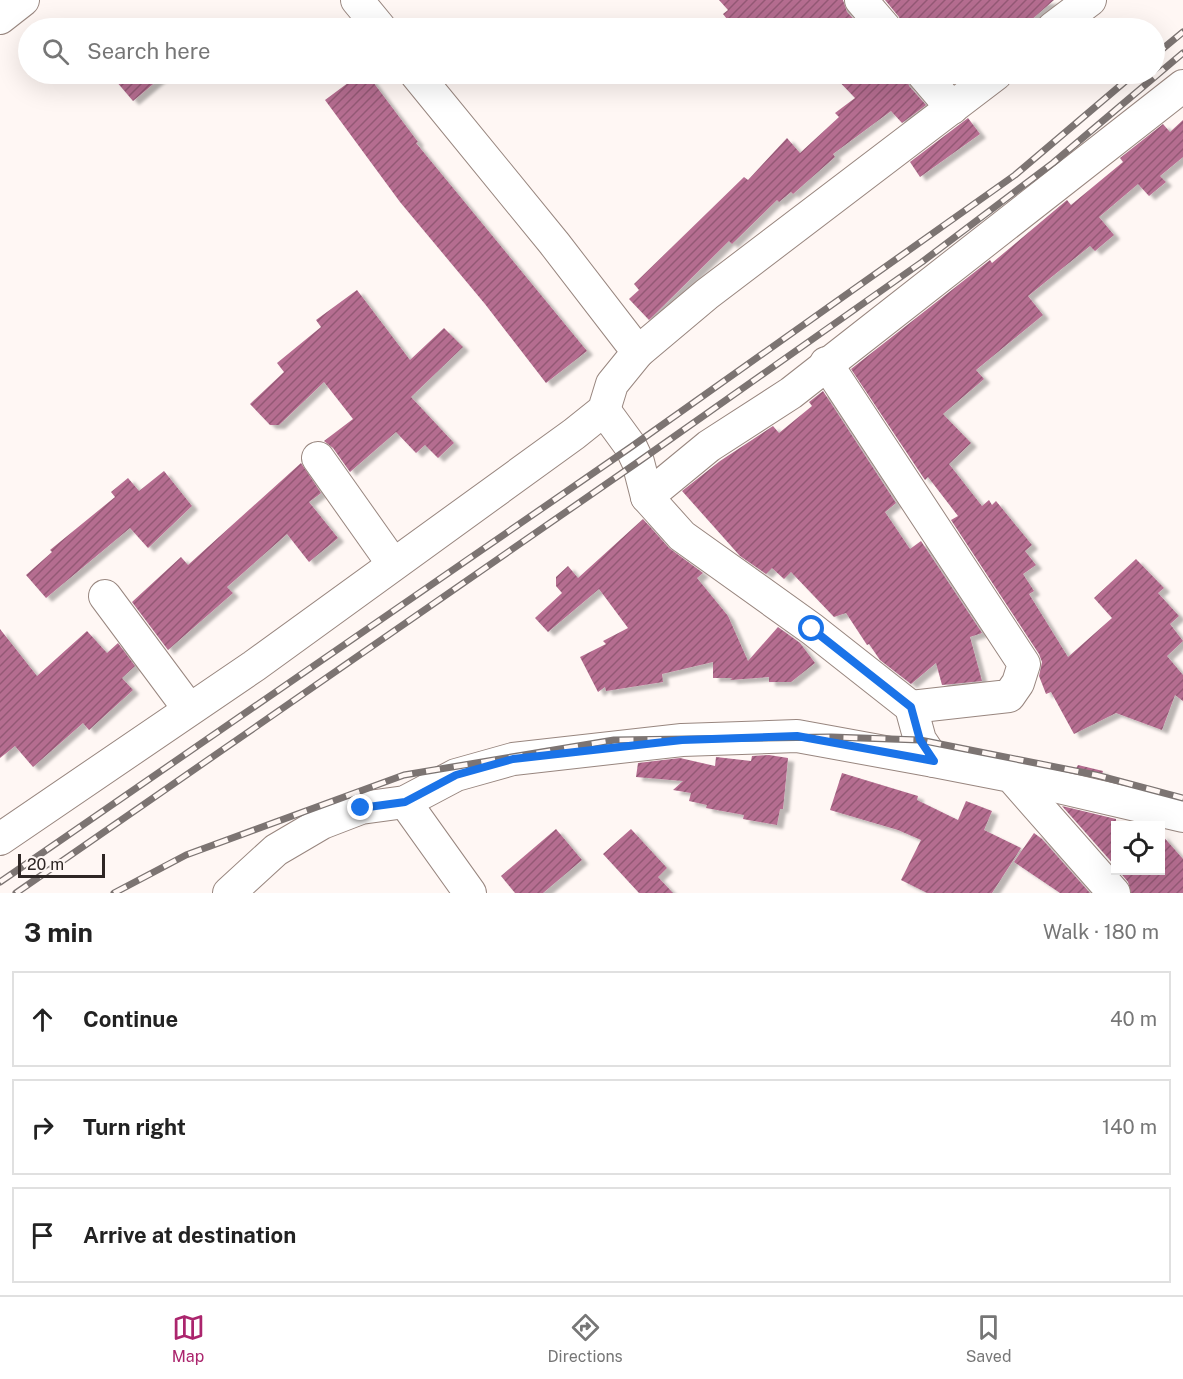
<!DOCTYPE html>
<html lang="en">
<head>
<meta charset="utf-8">
<style>
	:root { --surface:#fff; --page:#f2f2f2; --text:#222; --muted:#767676; --line:#e0e0e0; --accent:#ab256d }
	body { margin:0; font-family:"Public Sans",sans-serif; background:var(--page); color:var(--text) }
	.controls { position:absolute; right:18px; bottom:18px; display:grid; overflow:hidden; border-radius:0px; box-shadow:0 6px 24px #0002 }
	.controls button { width:54px; height:54px; display:grid; place-items:center; padding:0; border:0; border-bottom:2px solid var(--line); background:var(--surface); color:var(--text); font:30px sans-serif }
	.scale { position:absolute; left:18px; bottom:15px; width:87px; box-sizing:border-box; padding-left:6px; border:3px solid #2e2624; border-top:0; font-size:16px; line-height:21px; white-space:nowrap; color:#2e2624; -webkit-text-stroke:4px #fff7f4; paint-order:stroke }
	.stop { position:absolute; width:18px; height:18px; margin:-14px; border:4px solid #1a73e8; border-radius:50%; background:#fff }
	.stop.end { background:#1a73e8; border-color:#fff; box-shadow:0 2px 6px #0008 }
	.list { margin:0; padding:0; list-style:none }
	h2 { display:flex; justify-content:space-between; align-items:center; height:78px; margin:0; padding:0 24px; font-size:26px }
	h2 small { font-size:20px; font-weight:400; color:var(--muted) }
	.list li { display:grid; grid-template-columns:39px 1fr auto; gap:18px; align-items:center; box-sizing:border-box; height:96px; margin:0 12px 12px; padding:0 12px; border:2px solid var(--line); border-radius:0px }
	.list b { display:block; font-size:22px; white-space:nowrap }
	.list em { font-size:20px; font-style:normal; color:var(--muted) }
	.icon { flex:none; width:33px; height:33px; fill:none; stroke:currentColor; stroke-width:2; stroke-linecap:round; stroke-linejoin:round }
	.map { position:relative; flex:none; width:1183px; height:893px; overflow:hidden }
	.search { position:absolute; background:var(--surface); box-shadow:0 6px 24px #0002; left:18px; right:18px; top:18px; height:66px; display:flex; align-items:center; gap:15px; box-sizing:border-box; padding:0 21px; border-radius:33px; color:var(--muted); font-size:22px }
	.sheet { height:402px; background:var(--surface) }
	nav { display:flex; justify-content:space-around; align-items:center; box-sizing:border-box; height:84px; border-top:2px solid var(--line); background:var(--surface); font-size:16px; color:var(--muted) }
	nav a { display:grid; justify-items:center; gap:3px }
	nav .on { color:var(--accent) }
	.map>svg:first-child { display:block }
	.building { fill:url(#building-hatch); filter:url(#shadow) }
	.lines { fill:none; stroke-linecap:round; stroke-linejoin:round }
	.street-casing { stroke:#98867f; stroke-width:34 }
	.street { stroke:#fff; stroke-width:32 }
	.rail-casing { stroke:#7c7472; stroke-width:7 }
	.rail { stroke:#fff7f4; stroke-width:4.5; stroke-dasharray:14; stroke-linecap:butt }
	.route { stroke:#1a73e8; stroke-width:8 }
</style>
</head>
<body>
<div class="map">
<svg width="1183" height="893" viewBox="0 0 1183 893">
	<defs>
		<pattern id="building-hatch" width="6" height="6" patternUnits="userSpaceOnUse" patternTransform="scale(1.5)"><rect width="6" height="6" fill="#b56d90"/><path d="M-1 1l2-2M0 6l6-6M5 7l2-2" fill="none" stroke="#945975"/></pattern>
		<filter id="shadow"><feDropShadow dx="6" dy="4" stdDeviation="1.5" flood-color="#0004"/></filter>
	</defs>
	<rect width="100%" height="100%" fill="#fff7f4"/>
	<g class="building">
		<polygon points="719,0 843,0 847,12 862,28 734,28 723,14 728,10"/>
		<polygon points="885,0 1054,0 1022,28 902,28 899,17"/>
		<polygon points="110,74 165,74 133,101"/>
		<polygon points="360,74 367,74 418,142 416,143 587,351 546,383 485,304 400,202 325,100"/>
		<polygon points="832,74 906,74 909,86 926,105 902,123 891,111 833,154 835,157 793,194 791,192 779,202 777,200 732,244 729,241 649,320 629,299 639,290 634,284 744,177 748,180 787,138 800,153 839,117 835,113 855,98"/>
		<polygon points="968,118 980,134 920,177 910,162"/>
		<polygon points="1183,120 1183,157 1160,176 1166,182 1149,196 1138,184 1099,217 1114,235 1095,251 1090,246 1028,296 1043,315 976,370 984,379 943,414 971,443 949,464 982,506 989,500 992,505 996,501 1032,545 1025,551 1036,565 1023,574 1034,591 1029,594 1068,657 1112,618 1094,598 1136,559 1164,588 1158,593 1179,616 1170,624 1183,641 1167,656 1183,675 1183,701 1175,695 1162,730 1116,713 1074,734 1051,692 1046,694 1039,676 1042,662 1039,654 951,520 958,516 928,477 925,480 851,369 990,260 992,263 1067,200 1071,205 1123,162 1120,158 1163,124 1170,132"/>
		<polygon points="357,290 410,360 444,328 463,347 411,397 454,443 438,458 425,445 416,453 396,432 350,472 333,448 324,441 353,419 324,382 279,425 270,425 250,404 284,372 277,363 321,327 316,320"/>
		<polygon points="823,391 896,503 885,512 910,549 921,541 982,633 970,637 982,681 942,685 936,663 911,684 880,660 869,644 867,645 846,613 834,617 791,572 784,579 772,568 766,574 740,556 682,491 720,461 773,426 779,433 812,406 809,402"/>
		<polygon points="301,463 321,493 309,502 338,538 309,562 287,534 227,587 233,593 168,650 132,602 181,557 188,565"/>
		<polygon points="164,471 192,506 148,548 130,528 46,598 26,575 52,552 50,550 115,497 111,492 128,478 139,491"/>
		<polygon points="643,519 669,548 703,573 697,578 728,616 748,661 778,627 800,643 815,663 791,682 769,682 769,677 730,680 732,678 713,678 713,662 662,674 663,682 606,691 605,687 598,692 580,657 606,644 603,641 628,628 599,589 548,632 535,618 562,593 556,586 556,577 568,566 578,578"/>
		<polygon points="0,629 37,676 87,631 107,653 118,643 135,666 122,678 133,690 89,730 83,723 33,767 15,746 0,758"/>
		<polygon points="769,755 788,758 783,809 780,809 777,825 743,819 744,815 706,808 707,805 689,801 691,793 673,790 683,781 636,777 638,763 680,758 715,766 716,757 751,761 752,756"/>
		<polygon points="1078,765 1103,771 1101,778 1074,772"/>
		<polygon points="842,773 918,796 917,800 958,820 966,801 992,811 984,830 1021,848 992,893 927,893 901,880 921,840 898,830 830,810"/>
		<polygon points="1062,806 1116,819 1116,867"/>
		<polygon points="556,829 582,860 543,893 515,893 501,876"/>
		<polygon points="631,829 667,868 658,877 673,893 639,893 603,854"/>
		<polygon points="1034,833 1042,839 1090,893 1060,893 1014,862"/>
		<polygon points="1161,834 1183,859 1183,893 1131,893 1128,882 1118,870 1161,870"/>
	</g>
	<g class="lines">
		<g class="street-casing">
			<g id="street">
				<polyline points="357,0 380,28"/>
				<polyline points="861,0 885,28"/>
				<polyline points="0,18 23,0"/>
				<polyline points="1053,28 1090,0"/>
				<polyline points="923,74 952,108"/>
				<polyline points="638,352 707,294 996,74"/>
				<polyline points="826,363 1024,664 1018,683 1009,696 911,707"/>
				<polyline points="604,410 631,447 638,462 647,497 682,536 812,629 911,707 920,740 934,761 1011,776 1114,893"/>
				<polyline points="318,458 393,564"/>
				<polyline points="647,497 709,446 791,393 1183,86"/>
				<polyline points="105,596 189,709"/>
				<polyline points="1011,776 1183,816"/>
				<polyline points="405,802 470,893"/>
				<polyline points="0,839 254,666 574,434 604,410 612,384 638,352 554,243 416,74"/>
				<polyline points="229,893 276,850 322,823 361,808 405,802 456,775 513,759 682,740 797,736 934,761"/>
			</g>
		</g>
		<use href="#street" class="street"/>
		<g class="rail-casing">
			<g id="rail">
				<polyline points="1154,56 1183,32"/>
				<polyline points="0,882 631,447 1015,175 1134,74"/>
				<polyline points="16,893 638,462 922,262 1053,163 1183,53"/>
				<polyline points="114,893 186,855 404,775 614,740 831,737 920,740 1096,775 1183,798"/>
			</g>
		</g>
		<use href="#rail" class="rail"/>
	</g>
	<g class="lines">
		<polyline class="route" points="361,808 405,802 456,775 513,759 682,740 797,736 934,761 920,740 911,707 812,629"/>
	</g>
</svg>
<div class="controls">
<button><svg class="icon" aria-label="locate" viewBox="0 0 24 24"><circle cx="12" cy="12" r="6"/><path d="M12 2v4M12 18v4M2 12h4M18 12h4"/></svg></button>
</div>
<div class="scale">20 m</div>
<div class="stop" style="left:812px;top:629px"></div>
<div class="stop end" style="left:361px;top:808px"></div>
<div class="search"><svg class="icon" aria-label="search" viewBox="0 0 24 24"><circle cx="10" cy="10" r="6"/><path d="M15 15l6 6"/></svg>Search here</div>
</div>
<section class="sheet">
<h2>3 min<small>Walk · 180 m</small></h2>
<ul class="list">
<li><svg class="icon" aria-label="ahead" viewBox="0 0 24 24"><path d="M12 20V5M6 11l6-6 6 6"/></svg><div><b>Continue</b></div><em>40 m</em></li>
<li><svg class="icon" aria-label="right" viewBox="0 0 24 24"><path d="M7 20v-9h11M14 6l5 5-5 5"/></svg><div><b>Turn right</b></div><em>140 m</em></li>
<li><svg class="icon" aria-label="arrive" viewBox="0 0 24 24"><path d="M6 21V4h12l-3 4 3 4H6"/></svg><div><b>Arrive at destination</b></div></li>
</ul>
</section>
<nav>
<a class="on"><svg class="icon" aria-label="map" viewBox="0 0 24 24"><path d="M3 6l6-2 6 2 6-2v14l-6 2-6-2-6 2zM9 4v14M15 6v14"/></svg>Map</a>
<a><svg class="icon" aria-label="directions" viewBox="0 0 24 24"><path d="M12 3l9 9-9 9-9-9zM9 14v-3h6M13 9l2 2-2 2"/></svg>Directions</a>
<a><svg class="icon" aria-label="saved" viewBox="0 0 24 24"><path d="M7 4h10v16l-5-4-5 4z"/></svg>Saved</a>
</nav>
</body>
</html>
